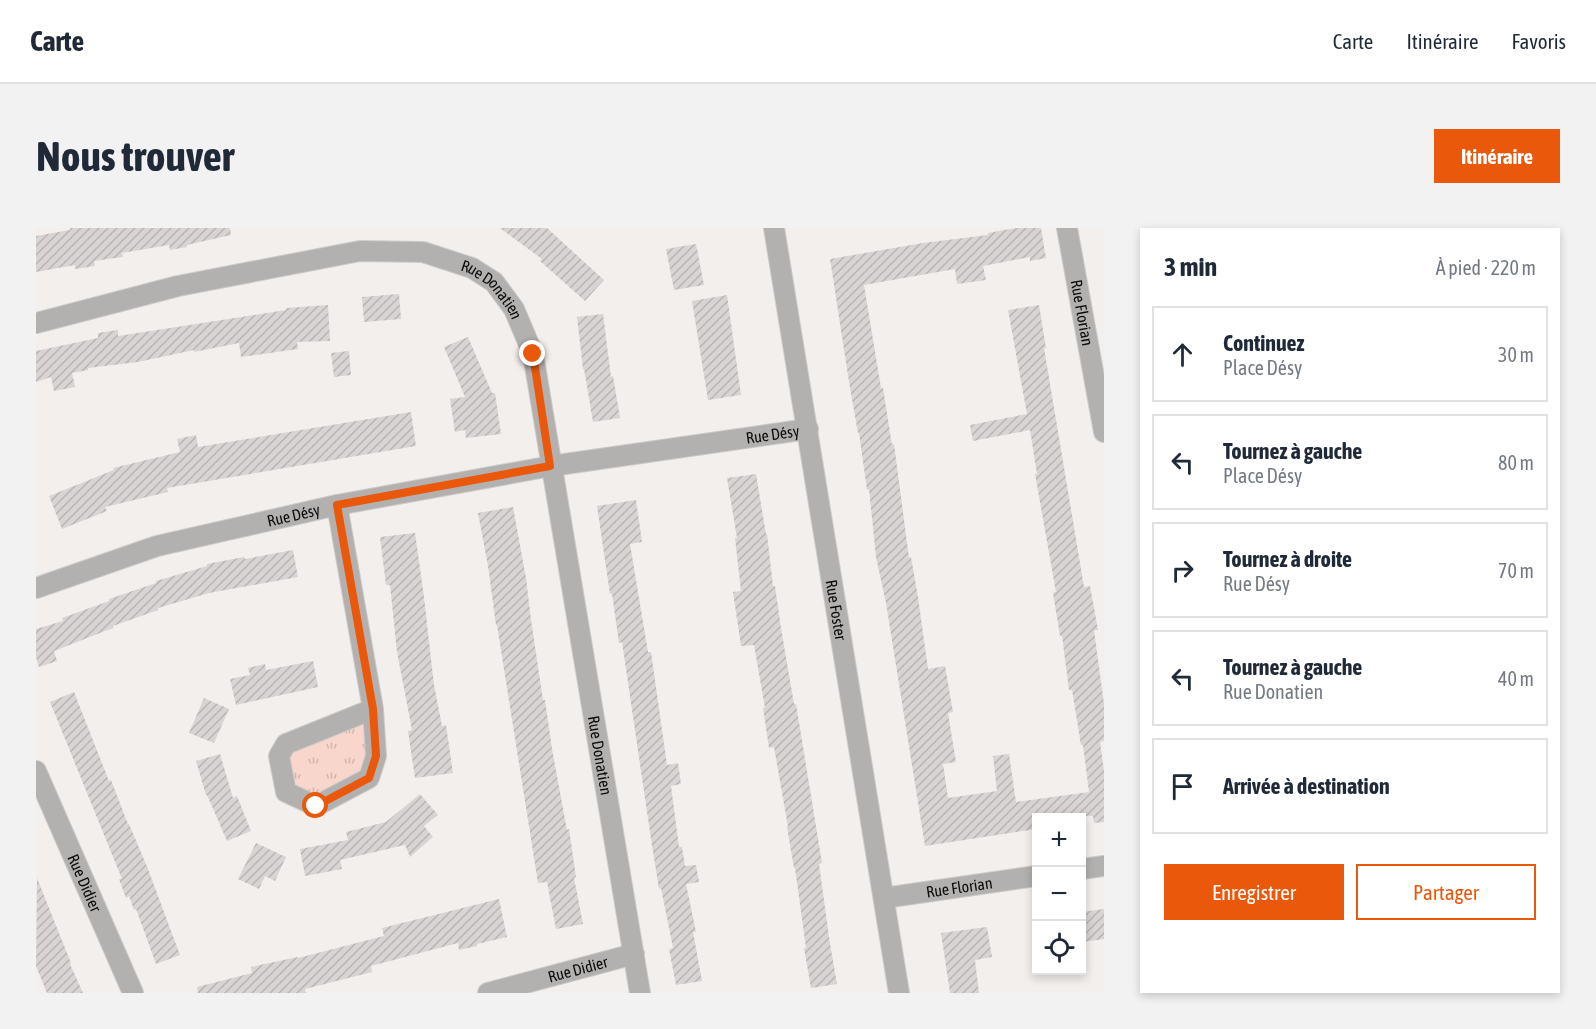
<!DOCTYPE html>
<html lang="fr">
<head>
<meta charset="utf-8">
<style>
	:root { --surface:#fff; --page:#f2f2f3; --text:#1f2937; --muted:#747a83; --line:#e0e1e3; --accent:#ea580c }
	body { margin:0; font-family:"Asap Condensed",sans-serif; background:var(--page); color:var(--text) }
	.controls { position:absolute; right:18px; bottom:18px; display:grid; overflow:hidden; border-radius:0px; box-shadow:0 3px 9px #0003 }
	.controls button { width:54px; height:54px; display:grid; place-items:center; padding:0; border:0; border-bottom:2px solid var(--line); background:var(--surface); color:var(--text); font:30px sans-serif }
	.stop { position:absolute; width:18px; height:18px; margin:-14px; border:4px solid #ea580c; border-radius:50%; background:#fff }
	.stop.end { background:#ea580c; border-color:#fff; box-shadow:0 2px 6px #0008 }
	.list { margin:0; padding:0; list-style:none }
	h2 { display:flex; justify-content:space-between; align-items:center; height:78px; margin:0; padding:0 24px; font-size:26px }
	h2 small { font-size:20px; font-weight:400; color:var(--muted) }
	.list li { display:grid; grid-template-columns:39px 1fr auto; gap:18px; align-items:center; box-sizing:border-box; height:96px; margin:0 12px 12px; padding:0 12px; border:2px solid var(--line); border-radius:0px }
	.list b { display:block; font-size:22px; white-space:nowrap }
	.list p { margin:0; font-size:20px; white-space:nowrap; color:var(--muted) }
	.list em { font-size:20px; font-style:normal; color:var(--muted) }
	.actions { display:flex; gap:12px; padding:18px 24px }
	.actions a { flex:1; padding:14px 0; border:2px solid var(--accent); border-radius:0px; text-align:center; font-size:21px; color:var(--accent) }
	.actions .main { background:var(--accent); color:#fff }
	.icon { flex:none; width:33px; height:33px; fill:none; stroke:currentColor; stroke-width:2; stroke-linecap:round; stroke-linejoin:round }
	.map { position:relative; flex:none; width:1068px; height:765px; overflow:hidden; border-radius:0px }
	header { display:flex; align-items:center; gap:36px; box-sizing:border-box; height:84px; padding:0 30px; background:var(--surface); border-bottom:2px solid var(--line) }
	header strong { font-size:28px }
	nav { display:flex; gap:33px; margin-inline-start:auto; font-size:21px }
	.intro { display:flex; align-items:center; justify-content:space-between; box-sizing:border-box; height:144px; padding:0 36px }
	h1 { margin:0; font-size:42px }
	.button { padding:15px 27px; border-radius:0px; background:var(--accent); color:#fff; font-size:21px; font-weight:700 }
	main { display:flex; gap:36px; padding:0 36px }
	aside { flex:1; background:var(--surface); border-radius:0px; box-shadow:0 3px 9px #0003 }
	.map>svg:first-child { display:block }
	.grass { fill:url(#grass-tufts) }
	.building { fill:url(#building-hatch) }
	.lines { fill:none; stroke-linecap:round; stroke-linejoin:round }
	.street-casing { stroke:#cecbc9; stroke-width:22 }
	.street { stroke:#b2b1b0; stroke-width:20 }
	.route { stroke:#ea580c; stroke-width:8 }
	.labels { text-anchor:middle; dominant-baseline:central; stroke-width:4.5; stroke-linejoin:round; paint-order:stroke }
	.street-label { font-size:16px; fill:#0c0b0a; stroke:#fff }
</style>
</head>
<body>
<header>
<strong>Carte</strong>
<nav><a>Carte</a><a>Itinéraire</a><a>Favoris</a></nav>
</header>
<div class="intro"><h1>Nous trouver</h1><a class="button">Itinéraire</a></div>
<main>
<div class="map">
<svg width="1068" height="765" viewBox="0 0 1068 765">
	<defs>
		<pattern id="grass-tufts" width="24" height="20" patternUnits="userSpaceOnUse" patternTransform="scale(1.5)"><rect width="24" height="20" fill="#f8d6cb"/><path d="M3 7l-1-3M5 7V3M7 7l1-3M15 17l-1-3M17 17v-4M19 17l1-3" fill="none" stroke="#d3b6ad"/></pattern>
		<pattern id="building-hatch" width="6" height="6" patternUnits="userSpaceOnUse" patternTransform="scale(1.5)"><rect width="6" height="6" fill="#d8d4d3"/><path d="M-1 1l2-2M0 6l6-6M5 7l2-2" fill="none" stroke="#b8b5b4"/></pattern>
	</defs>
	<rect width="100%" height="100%" fill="#f3efed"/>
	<polygon class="grass" points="337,481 333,550 280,578 250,564 250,516"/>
	<g class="building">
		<polygon points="34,0 194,0 195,7 151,17 151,19 134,22 133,17 86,25 87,29 58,33 59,38 39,41 39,37 0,44 0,8 34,2"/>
		<polygon points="464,0 511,0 568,52 549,73 504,33 506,31"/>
		<polygon points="980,0 1005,0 1010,30 994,33 994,29 947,38 950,52 921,56 919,41 828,57 845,160 847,160 856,217 858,216 873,330 875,329 882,369 892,441 909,438 917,484 912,485 920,534 907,536 912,570 961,563 957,528 973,526 980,574 1053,564 1047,517 1045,517 1036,462 1033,462 1026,408 1024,408 1017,365 1020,364 999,246 1001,246 994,202 937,213 934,197 991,186 972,82 1003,77 1010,120 1008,120 1048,359 1054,358 1062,402 1058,402 1068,476 1068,513 1064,514 1068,543 1068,594 1058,595 1057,588 1000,590 1000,601 889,618 850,375 840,329 833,261 831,262 823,205 822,205 813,154 794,31 887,15 952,7 952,5"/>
		<polygon points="660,16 668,57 638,62 630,21"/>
		<polygon points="363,66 365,91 328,94 326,69"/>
		<polygon points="691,67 705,167 672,172 656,73"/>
		<polygon points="292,77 294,113 261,114 262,121 205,129 203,115 158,124 158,122 102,134 52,140 52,142 36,145 39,159 18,163 15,149 0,154 0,123 62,110 62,105 82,102 82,108 250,82 250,80"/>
		<polygon points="567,86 575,149 577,148 584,190 557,194 548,141 547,141 541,89"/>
		<polygon points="432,109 456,165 459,165 465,206 430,210 429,202 419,204 414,171 429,169 408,119"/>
		<polygon points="313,123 315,147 298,149 295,125"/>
		<polygon points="375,184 380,218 131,260 132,264 69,279 71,283 26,301 13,268 78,242 77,240 144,224 141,211 160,207 162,219"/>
		<polygon points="720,246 730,306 731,306 737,358 739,358 745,400 758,476 760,476 786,635 783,636 794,716 801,756 775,760 768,720 770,720 759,640 758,640 751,599 752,599 738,519 733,520 727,480 729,480 718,417 705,418 697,364 705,363 699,310 701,310 691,250"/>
		<polygon points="600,272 606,314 594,316 612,424 615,424 631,537 642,535 645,556 635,558 643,619 646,619 649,638 660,637 663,654 650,656 660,704 657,704 666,753 640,757 633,721 637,720 625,660 623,661 615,611 586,414 583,415 576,366 574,366 561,278"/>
		<polygon points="477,279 490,350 495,392 507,472 509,472 516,521 531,602 533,601 540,649 538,650 547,696 520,701 511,654 502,655 461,397 460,397 452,338 442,285"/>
		<polygon points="379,305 388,369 398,457 406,498 410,497 417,545 379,550 372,503 376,502 361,424 354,357 350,357 344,309"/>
		<polygon points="257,322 262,349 173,365 122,380 122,382 77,398 77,400 18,423 21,433 3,439 0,429 0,401 27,393 26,390 73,373 73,371 120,355 120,353 171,338 171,336 208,329 209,331"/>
		<polygon points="277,433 282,459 200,477 194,451 214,447 212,440 229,436 230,442"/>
		<polygon points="38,464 73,553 75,552 92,596 93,596 112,641 144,727 120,736 100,681 98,682 93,668 90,670 83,651 86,651 14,474"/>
		<polygon points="168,470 193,481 178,515 153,505"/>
		<polygon points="184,526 197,570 201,568 215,603 191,613 171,567 170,567 160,533"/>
		<polygon points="384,566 402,587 388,598 397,609 374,629 369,617 304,632 306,641 269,648 264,621 312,612 310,604 350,594"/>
		<polygon points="220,615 250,629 239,653 229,648 223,661 202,651"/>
		<polygon points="1,650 35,735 34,736 47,765 11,765 0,738"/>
		<polygon points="463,671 471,709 441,716 441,718 423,722 422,715 335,738 336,744 269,761 270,765 162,765 161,759 216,745 215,739 262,729 262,730 348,708 346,700"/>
		<polygon points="1068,681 1068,711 1046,714 1046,684"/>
		<polygon points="951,699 956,729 939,732 943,765 914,765 905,705"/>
	</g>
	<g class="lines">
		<g class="street-casing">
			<g id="street">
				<path id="s1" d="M738,0L863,765"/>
				<path id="s2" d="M1031,0L1068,204"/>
				<path id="s3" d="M0,95L142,58L324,23L387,24L436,40L458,54L478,81L497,126L604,765"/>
				<polyline points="301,277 337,481 340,528 333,550 280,578 250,564 243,528 250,516 337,481"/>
				<path id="s4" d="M0,360L121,318L301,277L515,238L772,201"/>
				<path id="s5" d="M0,543L97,765"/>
				<polyline points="1046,641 1068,638"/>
				<path id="s6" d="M848,670L1000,648"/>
				<path id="s7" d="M452,765L598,726"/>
			</g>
		</g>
		<use href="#street" class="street"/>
	</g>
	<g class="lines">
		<polyline class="route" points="280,578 333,550 340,528 337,481 301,277 514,238 497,126"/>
	</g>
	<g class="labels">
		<g class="street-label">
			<text stroke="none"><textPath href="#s3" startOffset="476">Rue Donatien</textPath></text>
			<text stroke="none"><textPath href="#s2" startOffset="86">Rue Florian</textPath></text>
			<text stroke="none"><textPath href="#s4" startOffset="754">Rue Désy</textPath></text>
			<text stroke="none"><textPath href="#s4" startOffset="268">Rue Désy</textPath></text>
			<text stroke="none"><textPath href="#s1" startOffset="387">Rue Foster</textPath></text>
			<text stroke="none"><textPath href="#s3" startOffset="962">Rue Donatien</textPath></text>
			<text stroke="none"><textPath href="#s5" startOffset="122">Rue Didier</textPath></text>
			<text stroke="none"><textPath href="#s6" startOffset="76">Rue Florian</textPath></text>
			<text stroke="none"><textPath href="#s7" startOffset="93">Rue Didier</textPath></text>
		</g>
	</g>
</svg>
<div class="controls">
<button>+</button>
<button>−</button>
<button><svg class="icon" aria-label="locate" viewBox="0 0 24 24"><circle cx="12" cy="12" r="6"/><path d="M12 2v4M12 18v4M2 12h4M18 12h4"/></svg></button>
</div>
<div class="stop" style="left:280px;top:578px"></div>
<div class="stop end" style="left:497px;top:126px"></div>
</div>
<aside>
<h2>3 min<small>À pied · 220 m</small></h2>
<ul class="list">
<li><svg class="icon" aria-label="ahead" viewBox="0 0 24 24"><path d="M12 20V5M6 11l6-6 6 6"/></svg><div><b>Continuez</b><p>Place Désy</p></div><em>30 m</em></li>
<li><svg class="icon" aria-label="left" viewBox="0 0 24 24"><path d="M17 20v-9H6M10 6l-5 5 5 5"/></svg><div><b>Tournez à gauche</b><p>Place Désy</p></div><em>80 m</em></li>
<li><svg class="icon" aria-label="right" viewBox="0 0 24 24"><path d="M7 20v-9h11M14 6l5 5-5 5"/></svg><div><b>Tournez à droite</b><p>Rue Désy</p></div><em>70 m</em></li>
<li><svg class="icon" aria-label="left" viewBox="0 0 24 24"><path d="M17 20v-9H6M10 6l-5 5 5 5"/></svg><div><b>Tournez à gauche</b><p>Rue Donatien</p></div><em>40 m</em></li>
<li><svg class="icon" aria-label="arrive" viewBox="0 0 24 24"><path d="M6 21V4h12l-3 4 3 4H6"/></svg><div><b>Arrivée à destination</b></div></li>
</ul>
<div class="actions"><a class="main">Enregistrer</a><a>Partager</a></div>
</aside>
</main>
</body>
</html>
